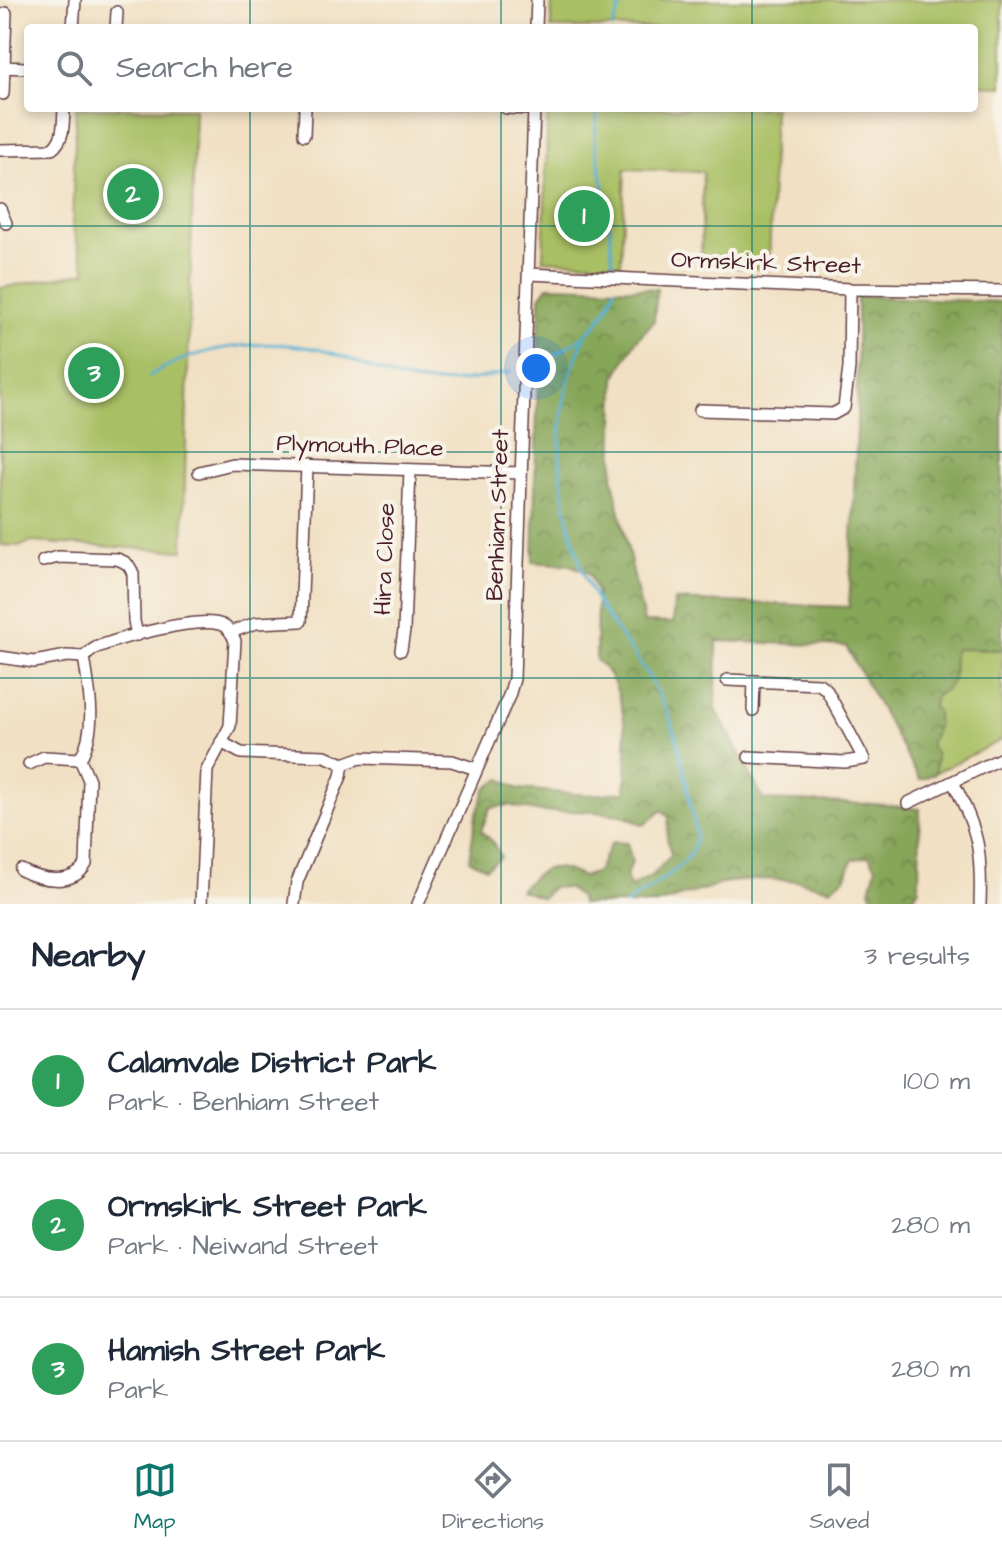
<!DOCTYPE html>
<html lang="en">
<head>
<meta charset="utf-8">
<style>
	:root { --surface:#fff; --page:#f6f6f7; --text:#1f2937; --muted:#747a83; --line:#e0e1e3; --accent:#0f766e }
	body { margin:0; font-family:"Architects Daughter",sans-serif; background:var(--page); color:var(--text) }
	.you { position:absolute; left:536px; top:368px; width:28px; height:28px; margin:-20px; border:6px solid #fff; border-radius:50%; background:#1a73e8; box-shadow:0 0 0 12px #1a73e833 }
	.badge { display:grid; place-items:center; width:52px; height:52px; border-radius:50%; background:var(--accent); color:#fff; font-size:26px; font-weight:700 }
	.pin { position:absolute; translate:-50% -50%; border:4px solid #fff; box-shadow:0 2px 8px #0006 }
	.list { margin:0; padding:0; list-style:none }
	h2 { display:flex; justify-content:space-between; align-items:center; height:104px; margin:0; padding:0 32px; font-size:34px }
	h2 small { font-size:26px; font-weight:400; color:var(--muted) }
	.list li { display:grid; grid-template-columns:52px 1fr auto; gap:24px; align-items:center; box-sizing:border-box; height:144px; padding:0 32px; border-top:2px solid var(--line) }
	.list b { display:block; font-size:30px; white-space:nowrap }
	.list p { margin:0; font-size:26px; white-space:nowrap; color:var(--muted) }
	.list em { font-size:26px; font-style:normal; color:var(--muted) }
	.icon { flex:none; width:44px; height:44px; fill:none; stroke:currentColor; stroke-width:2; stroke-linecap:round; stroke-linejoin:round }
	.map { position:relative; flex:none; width:1002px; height:904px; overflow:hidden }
	.search { position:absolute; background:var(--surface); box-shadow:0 4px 12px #0003; left:24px; right:24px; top:24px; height:88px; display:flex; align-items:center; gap:20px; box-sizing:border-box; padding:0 28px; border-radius:8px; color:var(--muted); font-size:30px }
	.sheet { height:536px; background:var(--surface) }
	nav { display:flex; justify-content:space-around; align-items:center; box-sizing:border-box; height:112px; border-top:2px solid var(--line); background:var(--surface); font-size:22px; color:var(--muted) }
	nav a { display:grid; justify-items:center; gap:4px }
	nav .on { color:var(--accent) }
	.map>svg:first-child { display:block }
	.green { fill:#a9bf63; stroke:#7a6f47; stroke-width:2 }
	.forest { fill:url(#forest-crowns); stroke:#686242; stroke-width:2 }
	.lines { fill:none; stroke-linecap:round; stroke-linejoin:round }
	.stream { stroke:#52aed0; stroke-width:3 }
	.minor-casing { stroke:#633c42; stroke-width:14 }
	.minor { stroke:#fff; stroke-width:11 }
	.grid { fill:none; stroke:#0f766e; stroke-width:2; stroke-opacity:0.55 }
	.labels { text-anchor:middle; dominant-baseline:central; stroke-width:8; stroke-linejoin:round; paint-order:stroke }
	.street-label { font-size:24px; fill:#4a1f2b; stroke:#f7f3e8 }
</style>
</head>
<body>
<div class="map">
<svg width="1002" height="904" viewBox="0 0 1002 904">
	<defs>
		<pattern id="forest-crowns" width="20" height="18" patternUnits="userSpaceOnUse" patternTransform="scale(2)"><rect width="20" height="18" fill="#86a659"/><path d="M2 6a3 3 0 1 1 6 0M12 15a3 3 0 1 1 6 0" fill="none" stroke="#70874a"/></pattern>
	</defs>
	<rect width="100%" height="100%" fill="#f7f3e8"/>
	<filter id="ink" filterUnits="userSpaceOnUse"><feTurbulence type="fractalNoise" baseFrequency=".0125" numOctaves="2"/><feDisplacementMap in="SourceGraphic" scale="16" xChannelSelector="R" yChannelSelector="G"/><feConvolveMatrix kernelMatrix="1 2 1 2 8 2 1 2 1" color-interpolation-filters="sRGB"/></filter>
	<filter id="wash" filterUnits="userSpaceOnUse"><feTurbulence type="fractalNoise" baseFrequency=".006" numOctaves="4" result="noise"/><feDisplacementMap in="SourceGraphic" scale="32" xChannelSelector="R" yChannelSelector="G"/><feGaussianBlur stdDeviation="1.8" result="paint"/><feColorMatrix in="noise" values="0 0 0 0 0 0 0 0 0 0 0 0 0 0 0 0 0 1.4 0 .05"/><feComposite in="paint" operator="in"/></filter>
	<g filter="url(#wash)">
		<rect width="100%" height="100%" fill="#f1e0c3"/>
		<g class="green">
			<polygon points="552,0 1002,0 1002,86 974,85 974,28 551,28"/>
			<polygon points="76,108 195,109 183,551 30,542 21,546 0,545 0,288 86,272 72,226"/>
			<polygon points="548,108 774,108 769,269 701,265 703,172 625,169 621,264 543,260"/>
			<polygon points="846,646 1002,650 1002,740 920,780"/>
		</g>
		<path class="forest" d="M548,286L657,289L654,321L635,342L615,378L613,480L644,622L673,623L674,600L849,607L857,428V296L1002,302V650L955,649C950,660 958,674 950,685C946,690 938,693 934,699L933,708L937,711V726L930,745L936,755V773L920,780L846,646L717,641L716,709L764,800L874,804L920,809L919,888L909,904H869L873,899L870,890L876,867L869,856L852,860L846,877L830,889L799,881L767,879L728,882L656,904H581L580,898L567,888L552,887L543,898L520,890C544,865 551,862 583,877L597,872L612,842L627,843L632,862L626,876L630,887L653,875L671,855L667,838L669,817L662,810L644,825L621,815L585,811L541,812L508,805L490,808L481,831L492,841L501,857L486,868L469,860L476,816L486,788L501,779L519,789L588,795L625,792C628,754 629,684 596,660L597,594L589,573L570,565L533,562L540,297Z"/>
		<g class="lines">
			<g class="stream">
				<polyline points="612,28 623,0"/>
				<polyline points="598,108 595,140 609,217 613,266"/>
				<path d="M585,334C580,349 573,364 569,380C551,442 562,511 583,571C598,614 631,645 653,684C675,722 682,756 689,798C692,818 701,832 692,851C682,871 644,890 626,904"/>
				<path d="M537,364C574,344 602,331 615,288"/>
				<path d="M149,376C201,344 274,336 332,353C359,361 385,377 413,381C447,386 477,379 510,372"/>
			</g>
		</g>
	</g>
	<g filter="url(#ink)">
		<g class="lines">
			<g class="minor-casing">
				<g id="minor">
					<polyline points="73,28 75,0"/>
					<polyline points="116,28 117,12"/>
					<polyline points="536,28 537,0"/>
					<polyline points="0,67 28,68"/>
					<polyline points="3,94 6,13"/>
					<polyline points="506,108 533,109"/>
					<polyline points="304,135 305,108"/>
					<path d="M0,150L52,149C65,139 63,123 64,108"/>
					<polyline points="0,209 6,223"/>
					<polyline points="529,274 850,289 1002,291"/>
					<polyline points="700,410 833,414 844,408 849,368 850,289"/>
					<polyline points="199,472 232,464 521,473"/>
					<path d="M43,561L58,557L117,559C126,562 130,565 133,574L134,621L137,635"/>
					<polyline points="231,632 256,623 301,621 307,466"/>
					<polyline points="401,650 404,631 410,470"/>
					<path d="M0,657L34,662L67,656L84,657C89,653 93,648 100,646C124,637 195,617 219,624C228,626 232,633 235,641L230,726L207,770L201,904"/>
					<polyline points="727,680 819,684 826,689 864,759 845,762 749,757"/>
					<polyline points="753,710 754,681"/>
					<polyline points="221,742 241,753 325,756 343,764 360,758 452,761 476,769"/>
					<polyline points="29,764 44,757 80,759"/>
					<path d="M953,782C978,831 982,849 980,904"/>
					<polyline points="908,803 1002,758"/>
					<path d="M21,870C40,880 73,887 86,864L89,780L80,759C98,729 89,690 84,657"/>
					<polyline points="294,904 297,882 341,776 343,764"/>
					<polyline points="418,904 509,696 514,679 534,108"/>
				</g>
			</g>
			<use href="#minor" class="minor"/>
		</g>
	</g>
	<path class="grid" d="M250,0V28M501,0V28M752,0V28M250,108V904M501,108V904M752,108V904M0,226H1002M0,452H1002M0,678H1002"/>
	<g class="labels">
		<g class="street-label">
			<text transform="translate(766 263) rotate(2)">Ormskirk Street</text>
			<text transform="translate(360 446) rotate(2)">Plymouth Place</text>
			<text transform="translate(498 515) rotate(-88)">Benhiam Street</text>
			<text transform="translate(385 559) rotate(-88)">Hira Close</text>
		</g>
	</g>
</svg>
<div class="you"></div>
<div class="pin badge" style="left:584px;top:216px;background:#2e9e5b">1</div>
<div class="pin badge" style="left:133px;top:194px;background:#2e9e5b">2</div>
<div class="pin badge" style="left:94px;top:373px;background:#2e9e5b">3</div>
<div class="search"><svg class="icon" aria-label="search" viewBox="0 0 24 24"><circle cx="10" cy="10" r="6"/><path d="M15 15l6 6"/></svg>Search here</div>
</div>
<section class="sheet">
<h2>Nearby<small>3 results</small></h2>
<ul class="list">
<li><span class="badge" style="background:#2e9e5b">1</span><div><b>Calamvale District Park</b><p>Park · Benhiam Street</p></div><em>100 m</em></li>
<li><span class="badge" style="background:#2e9e5b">2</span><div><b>Ormskirk Street Park</b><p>Park · Neiwand Street</p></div><em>280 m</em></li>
<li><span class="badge" style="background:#2e9e5b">3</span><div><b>Hamish Street Park</b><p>Park</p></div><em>280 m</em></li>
</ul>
</section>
<nav>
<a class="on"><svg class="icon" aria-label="map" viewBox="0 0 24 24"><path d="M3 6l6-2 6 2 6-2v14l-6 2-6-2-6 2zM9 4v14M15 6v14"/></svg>Map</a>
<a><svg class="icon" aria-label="directions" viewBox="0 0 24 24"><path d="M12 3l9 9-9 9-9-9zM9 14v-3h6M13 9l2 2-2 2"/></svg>Directions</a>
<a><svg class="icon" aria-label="saved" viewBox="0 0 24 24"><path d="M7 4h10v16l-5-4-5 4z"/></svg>Saved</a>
</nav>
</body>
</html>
